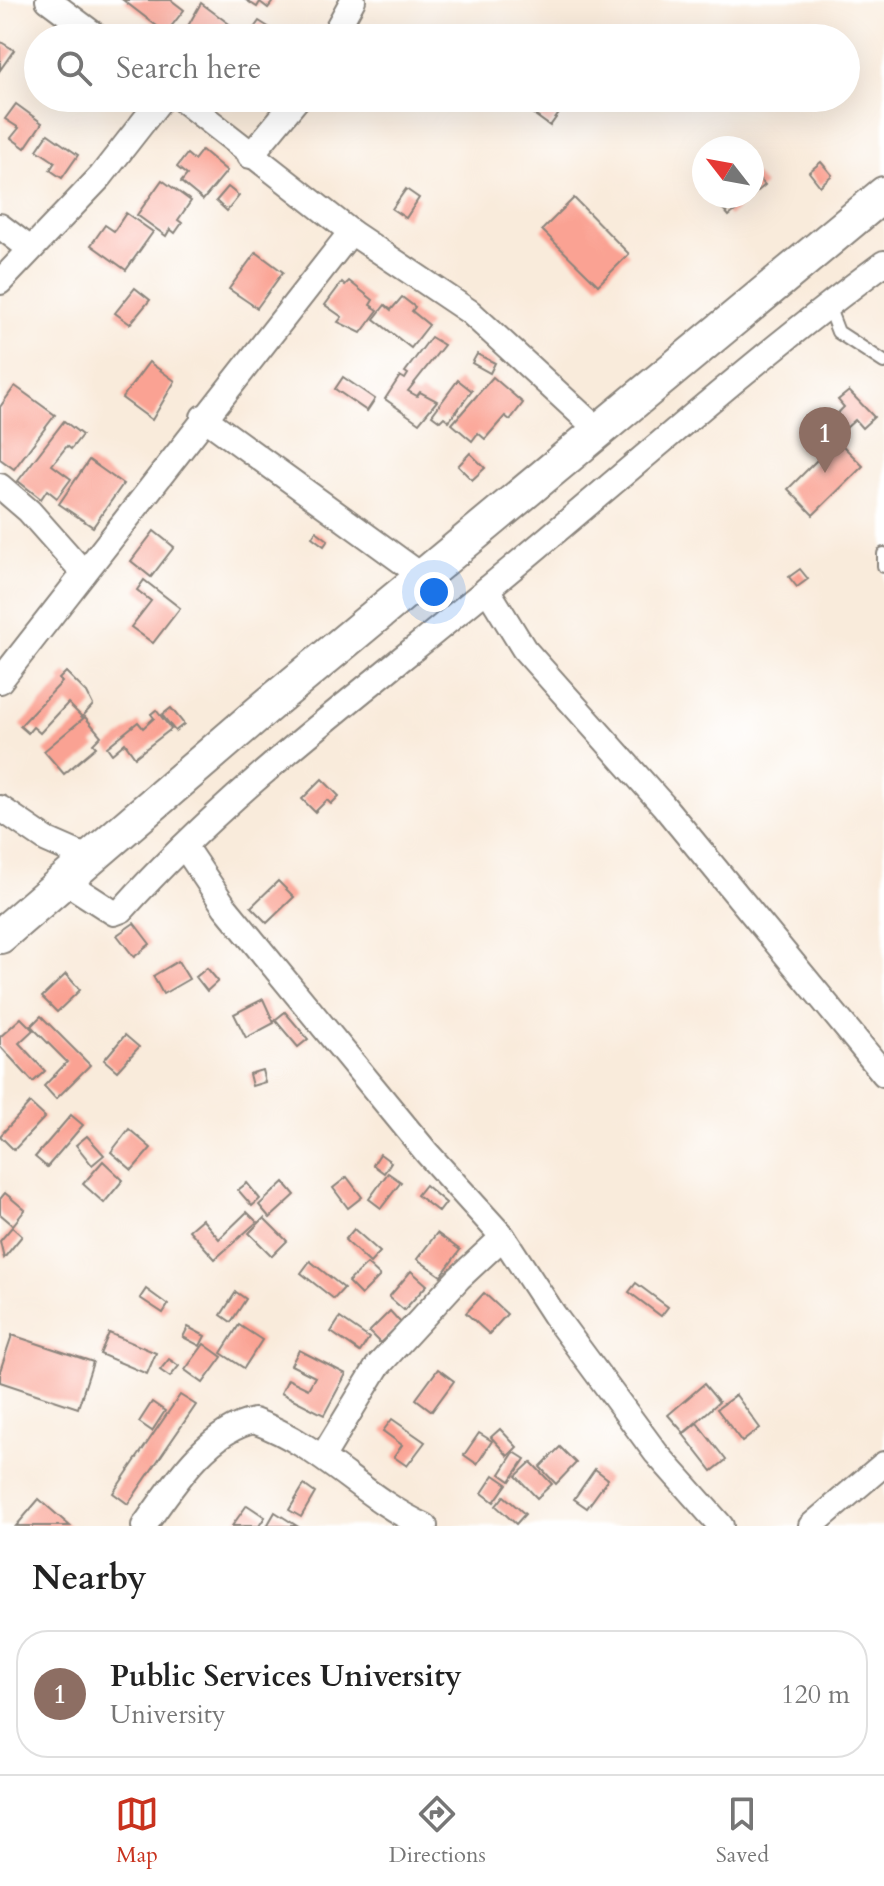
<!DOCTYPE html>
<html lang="en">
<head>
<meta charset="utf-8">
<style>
	:root { --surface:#fff; --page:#f6f6f6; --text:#222; --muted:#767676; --line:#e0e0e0; --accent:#c8321e }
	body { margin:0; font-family:Cardo,serif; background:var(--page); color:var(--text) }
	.compass { position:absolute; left:692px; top:136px; width:72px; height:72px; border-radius:50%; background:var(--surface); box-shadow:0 8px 32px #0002; rotate:301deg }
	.you { position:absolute; left:434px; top:592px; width:28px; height:28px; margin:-20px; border:6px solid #fff; border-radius:50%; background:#1a73e8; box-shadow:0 0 0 12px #1a73e833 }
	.badge { display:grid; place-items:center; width:52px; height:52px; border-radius:50%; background:var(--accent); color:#fff; font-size:26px; font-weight:700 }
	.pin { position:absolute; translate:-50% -66px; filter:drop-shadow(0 2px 4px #0008) }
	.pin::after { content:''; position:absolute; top:42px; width:28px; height:24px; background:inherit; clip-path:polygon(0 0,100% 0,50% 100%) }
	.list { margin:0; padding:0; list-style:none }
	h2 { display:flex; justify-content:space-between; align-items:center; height:104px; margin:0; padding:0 32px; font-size:34px }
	h2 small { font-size:26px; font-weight:400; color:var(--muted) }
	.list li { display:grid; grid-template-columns:52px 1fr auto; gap:24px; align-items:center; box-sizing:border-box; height:128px; margin:0 16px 16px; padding:0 16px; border:2px solid var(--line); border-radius:32px }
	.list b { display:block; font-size:30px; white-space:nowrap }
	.list p { margin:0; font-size:26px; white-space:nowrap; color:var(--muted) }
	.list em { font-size:26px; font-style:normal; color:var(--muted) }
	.icon { flex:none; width:44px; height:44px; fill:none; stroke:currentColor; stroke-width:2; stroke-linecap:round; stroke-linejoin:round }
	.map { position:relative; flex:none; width:884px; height:1526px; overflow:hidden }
	.search { position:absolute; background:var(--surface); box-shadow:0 8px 32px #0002; left:24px; right:24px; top:24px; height:88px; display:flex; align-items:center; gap:20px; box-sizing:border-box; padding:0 28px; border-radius:44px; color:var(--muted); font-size:30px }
	.sheet { height:248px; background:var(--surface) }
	nav { display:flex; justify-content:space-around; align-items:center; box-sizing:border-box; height:112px; border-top:2px solid var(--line); background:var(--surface); font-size:22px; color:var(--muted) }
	nav a { display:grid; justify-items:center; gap:4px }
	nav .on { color:var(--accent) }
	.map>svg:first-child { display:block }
	.building { fill:#faa293 }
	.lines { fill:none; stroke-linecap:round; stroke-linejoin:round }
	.service-casing { stroke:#8a847c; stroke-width:16 }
	.minor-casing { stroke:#8a847c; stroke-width:28 }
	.secondary-casing { stroke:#8a847c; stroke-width:38 }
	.service { stroke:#fff; stroke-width:12 }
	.minor { stroke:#fff; stroke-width:24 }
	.secondary { stroke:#fff; stroke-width:34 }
</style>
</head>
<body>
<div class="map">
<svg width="884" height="1526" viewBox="0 0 884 1526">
	<rect width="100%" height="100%" fill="#fff"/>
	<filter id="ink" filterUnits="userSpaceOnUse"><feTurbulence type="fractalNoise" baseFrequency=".0125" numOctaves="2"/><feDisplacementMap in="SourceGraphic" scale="16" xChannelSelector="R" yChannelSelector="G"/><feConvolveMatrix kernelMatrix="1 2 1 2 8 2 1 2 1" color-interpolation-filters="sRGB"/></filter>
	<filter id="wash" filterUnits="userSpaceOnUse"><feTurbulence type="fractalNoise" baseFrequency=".006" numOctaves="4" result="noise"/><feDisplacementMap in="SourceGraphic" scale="32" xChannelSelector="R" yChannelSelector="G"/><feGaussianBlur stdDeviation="1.8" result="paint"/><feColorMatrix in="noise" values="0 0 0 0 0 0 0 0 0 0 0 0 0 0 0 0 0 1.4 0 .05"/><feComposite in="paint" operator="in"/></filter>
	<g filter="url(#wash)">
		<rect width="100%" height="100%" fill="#f9ebdb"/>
		<g id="blocks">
			<g class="building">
				<polygon points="123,0 171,0 184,10 166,33"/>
				<polygon points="246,0 274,0 268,8 260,2 257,7"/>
				<polygon points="201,3 248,38 191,38 184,33"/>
				<polygon points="259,21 286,38 249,35"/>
				<polygon points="1,42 14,50 0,70 0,44"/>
				<polygon points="526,98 570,98 550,126 521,105"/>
				<polygon points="16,104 42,123 25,148 11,138 19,128 5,119"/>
				<polygon points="48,134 78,155 62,178 50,170 55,162 37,150"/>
				<polygon points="202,150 227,171 203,200 181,182 187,175 177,167 187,154 194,160"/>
				<polygon points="821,162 832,175 820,186 809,172"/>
				<polygon points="752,171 765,185 729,216 712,196 752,196"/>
				<polygon points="162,180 191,201 178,220 182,223 175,233 170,229 166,236 137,215"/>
				<polygon points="228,187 239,196 227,211 216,201"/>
				<polygon points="406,189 419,198 406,218 392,209"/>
				<polygon points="574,198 629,254 598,285 542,230"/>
				<polygon points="126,213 153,232 126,270 91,245 105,225 114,231"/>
				<polygon points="256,252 283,272 257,308 229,289"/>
				<polygon points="349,281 373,300 370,305 378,310 361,333 338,322 342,317 325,305 342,282 345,285"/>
				<polygon points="135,288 150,300 130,324 115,313"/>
				<polygon points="402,297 415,307 412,311 429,325 411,348 374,319 385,305 391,310"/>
				<polygon points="431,337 444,345 408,391 417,396 420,392 437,401 419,423 385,399 400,376 405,379 408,374 405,372"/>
				<polygon points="477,354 495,363 490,373 472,363"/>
				<polygon points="149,362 175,381 152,420 122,398"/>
				<polygon points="343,377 375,399 367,411 335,389"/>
				<polygon points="493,377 523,403 510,420 505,416 485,439 478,433 472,441 452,424"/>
				<polygon points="458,380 472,391 449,421 444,417 440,421 432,415"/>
				<polygon points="15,386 55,415 14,469 0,459 0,407"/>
				<polygon points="849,391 874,417 862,428 855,420 846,428 835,416 844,407 838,400"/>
				<polygon points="64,421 82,435 71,449 67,446 52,465 71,479 57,498 47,490 41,499 18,481"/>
				<polygon points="837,440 863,466 813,515 788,489"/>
				<polygon points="470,453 485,468 472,480 458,466"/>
				<polygon points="89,460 123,484 93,527 59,504"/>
				<polygon points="154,531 174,547 151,577 131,561"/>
				<polygon points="316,531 328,540 324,546 312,537"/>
				<polygon points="800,569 808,579 797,587 789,577"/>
				<polygon points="144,580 180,608 153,643 131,627 151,601 137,590"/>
				<polygon points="66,672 87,693 93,705 82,717 68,703 40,733 33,727 28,733 20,726 62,682 59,679"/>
				<polygon points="171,708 184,724 175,731 162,715"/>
				<polygon points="156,710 171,729 135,757 125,743 112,754 107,747 138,722 143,728 154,718 151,714"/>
				<polygon points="85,717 101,736 93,744 96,747 64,774 44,751"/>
				<polygon points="322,779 339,796 331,804 327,800 315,812 302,799"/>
				<polygon points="278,881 294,897 267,923 251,907"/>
				<polygon points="134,923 150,944 134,957 117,935"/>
				<polygon points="178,961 189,979 163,994 153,976"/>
				<polygon points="207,968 218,981 207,991 196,977"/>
				<polygon points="66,974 80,990 57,1012 42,997"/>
				<polygon points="263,999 274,1023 246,1038 234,1014"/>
				<polygon points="285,1012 308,1039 298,1047 275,1020"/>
				<polygon points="41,1016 90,1065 56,1099 44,1086 67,1062 31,1026"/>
				<polygon points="21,1018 33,1030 19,1043 45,1071 33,1082 0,1046 0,1037"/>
				<polygon points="125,1035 139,1047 117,1071 104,1060"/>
				<polygon points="262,1070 265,1082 252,1086 249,1074"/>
				<polygon points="30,1103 45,1117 14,1150 0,1136"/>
				<polygon points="71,1115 83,1125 47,1167 35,1157"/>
				<polygon points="129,1129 151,1148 132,1170 111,1152"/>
				<polygon points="87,1136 104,1155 92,1165 76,1145"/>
				<polygon points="380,1154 391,1162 384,1173 373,1165"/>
				<polygon points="103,1161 123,1180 104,1203 83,1184"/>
				<polygon points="388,1173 401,1182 381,1208 369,1199"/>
				<polygon points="347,1177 362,1197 348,1208 333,1188"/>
				<polygon points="284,1182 295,1195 270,1218 259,1205"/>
				<polygon points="247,1183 260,1199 252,1206 238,1190"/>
				<polygon points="425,1185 446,1203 439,1212 417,1195"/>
				<polygon points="5,1193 25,1210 13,1225 0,1214 0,1199"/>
				<polygon points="247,1212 257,1222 215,1259 189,1230 202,1219 219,1239"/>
				<polygon points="264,1218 287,1241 272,1256 249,1233"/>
				<polygon points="12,1227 22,1236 4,1258 0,1241"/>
				<polygon points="354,1229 380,1252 370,1263 345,1240"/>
				<polygon points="437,1233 460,1250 441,1276 417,1259"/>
				<polygon points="310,1261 344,1288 334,1299 301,1273"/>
				<polygon points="367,1264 380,1276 361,1295 348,1282"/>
				<polygon points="411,1271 427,1285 404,1310 389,1297"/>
				<polygon points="636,1283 668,1307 661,1316 629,1292"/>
				<polygon points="146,1289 168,1305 163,1313 140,1298"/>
				<polygon points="236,1292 246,1299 231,1322 221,1315"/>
				<polygon points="484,1293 507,1314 489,1334 466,1313"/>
				<polygon points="390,1311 401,1323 380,1343 369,1332"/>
				<polygon points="340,1318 369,1338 360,1352 331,1332"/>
				<polygon points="239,1325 262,1340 244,1368 221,1353"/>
				<polygon points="188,1327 205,1336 200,1346 183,1337"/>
				<polygon points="109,1333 156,1353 147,1374 100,1354"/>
				<polygon points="12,1335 93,1362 78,1408 0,1382 0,1371"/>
				<polygon points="204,1344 222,1357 203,1383 185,1370"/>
				<polygon points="299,1350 346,1374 324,1415 281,1393 288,1379 308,1389 315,1377 291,1365"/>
				<polygon points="169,1359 179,1366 170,1377 160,1370"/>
				<polygon points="438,1369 454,1381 432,1411 416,1399"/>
				<polygon points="704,1384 719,1402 684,1433 668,1415"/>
				<polygon points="180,1395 196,1405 128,1504 113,1493"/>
				<polygon points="736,1395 760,1428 742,1442 717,1409"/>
				<polygon points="152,1402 165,1411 152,1431 139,1422"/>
				<polygon points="392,1419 425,1442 407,1466 394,1457 402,1445 383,1431"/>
				<polygon points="697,1423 726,1460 712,1471 683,1434"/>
				<polygon points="500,1429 517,1447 508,1456 491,1437"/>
				<polygon points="479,1433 492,1441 477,1464 464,1455"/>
				<polygon points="560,1447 576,1463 556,1484 540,1467"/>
				<polygon points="514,1452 525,1459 510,1481 500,1474"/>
				<polygon points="531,1462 552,1484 537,1498 516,1476"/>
				<polygon points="595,1469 608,1479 587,1508 574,1499"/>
				<polygon points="494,1475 507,1484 494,1502 482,1493"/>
				<polygon points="304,1485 315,1493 301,1517 289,1510"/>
				<polygon points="504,1496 525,1514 516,1524 496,1506"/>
				<polygon points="39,1499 70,1526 16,1526"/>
				<polygon points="247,1505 265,1517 259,1526 232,1526"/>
				<polygon points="275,1512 297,1526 267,1526"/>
			</g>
		</g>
	</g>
	<g filter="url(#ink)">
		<use href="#blocks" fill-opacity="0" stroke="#8a847c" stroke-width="2"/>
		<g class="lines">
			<g class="service-casing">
				<g id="service">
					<polyline points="828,306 838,332 884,362"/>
					<polyline points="884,554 884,566"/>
				</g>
			</g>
			<g class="minor-casing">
				<g id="minor">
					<polyline points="48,0 99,38"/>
					<polyline points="332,38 353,0"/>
					<polyline points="180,98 351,232 470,312 599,431"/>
					<polyline points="250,156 298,98"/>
					<polyline points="0,226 29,248"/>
					<polyline points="0,282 101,176 162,98"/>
					<polyline points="203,417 422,576"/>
					<polyline points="0,486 29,511 84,573"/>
					<polyline points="487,589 524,649 663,805 884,1074"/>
					<polyline points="0,681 351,232"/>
					<polyline points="0,808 47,840 88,858"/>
					<polyline points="184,846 225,907 427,1153 503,1237 554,1315 656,1453 721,1526"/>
					<path d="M63,880L114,913L122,910C229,790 362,693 486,590C618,481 746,365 884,263"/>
					<polyline points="323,1456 377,1367 459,1278 503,1237"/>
					<path d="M144,1526C170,1490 207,1430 254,1421C323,1446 363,1498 425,1526"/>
					<polyline points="811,1526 884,1464"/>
				</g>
			</g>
			<g class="secondary-casing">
				<polyline id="secondary" points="0,936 267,706 884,194"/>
			</g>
			<use href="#service" class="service"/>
			<use href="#minor" class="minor"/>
			<use href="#secondary" class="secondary"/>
		</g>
	</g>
</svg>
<svg class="compass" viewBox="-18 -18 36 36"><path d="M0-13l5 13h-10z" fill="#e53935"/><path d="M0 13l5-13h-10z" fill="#767676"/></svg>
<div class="you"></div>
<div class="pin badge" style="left:825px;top:473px;background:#8d6e63">1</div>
<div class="search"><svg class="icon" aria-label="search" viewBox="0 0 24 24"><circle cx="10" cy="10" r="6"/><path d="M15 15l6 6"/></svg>Search here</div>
</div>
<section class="sheet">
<h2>Nearby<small></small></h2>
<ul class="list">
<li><span class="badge" style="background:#8d6e63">1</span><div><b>Public Services University</b><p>University</p></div><em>120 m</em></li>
</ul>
</section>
<nav>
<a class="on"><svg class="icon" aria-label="map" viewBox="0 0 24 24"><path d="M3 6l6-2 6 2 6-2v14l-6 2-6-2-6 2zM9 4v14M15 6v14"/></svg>Map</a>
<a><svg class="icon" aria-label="directions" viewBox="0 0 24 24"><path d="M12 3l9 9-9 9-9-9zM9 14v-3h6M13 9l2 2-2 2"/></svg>Directions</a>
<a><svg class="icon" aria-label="saved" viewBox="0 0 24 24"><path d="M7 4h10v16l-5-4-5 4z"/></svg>Saved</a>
</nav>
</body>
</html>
